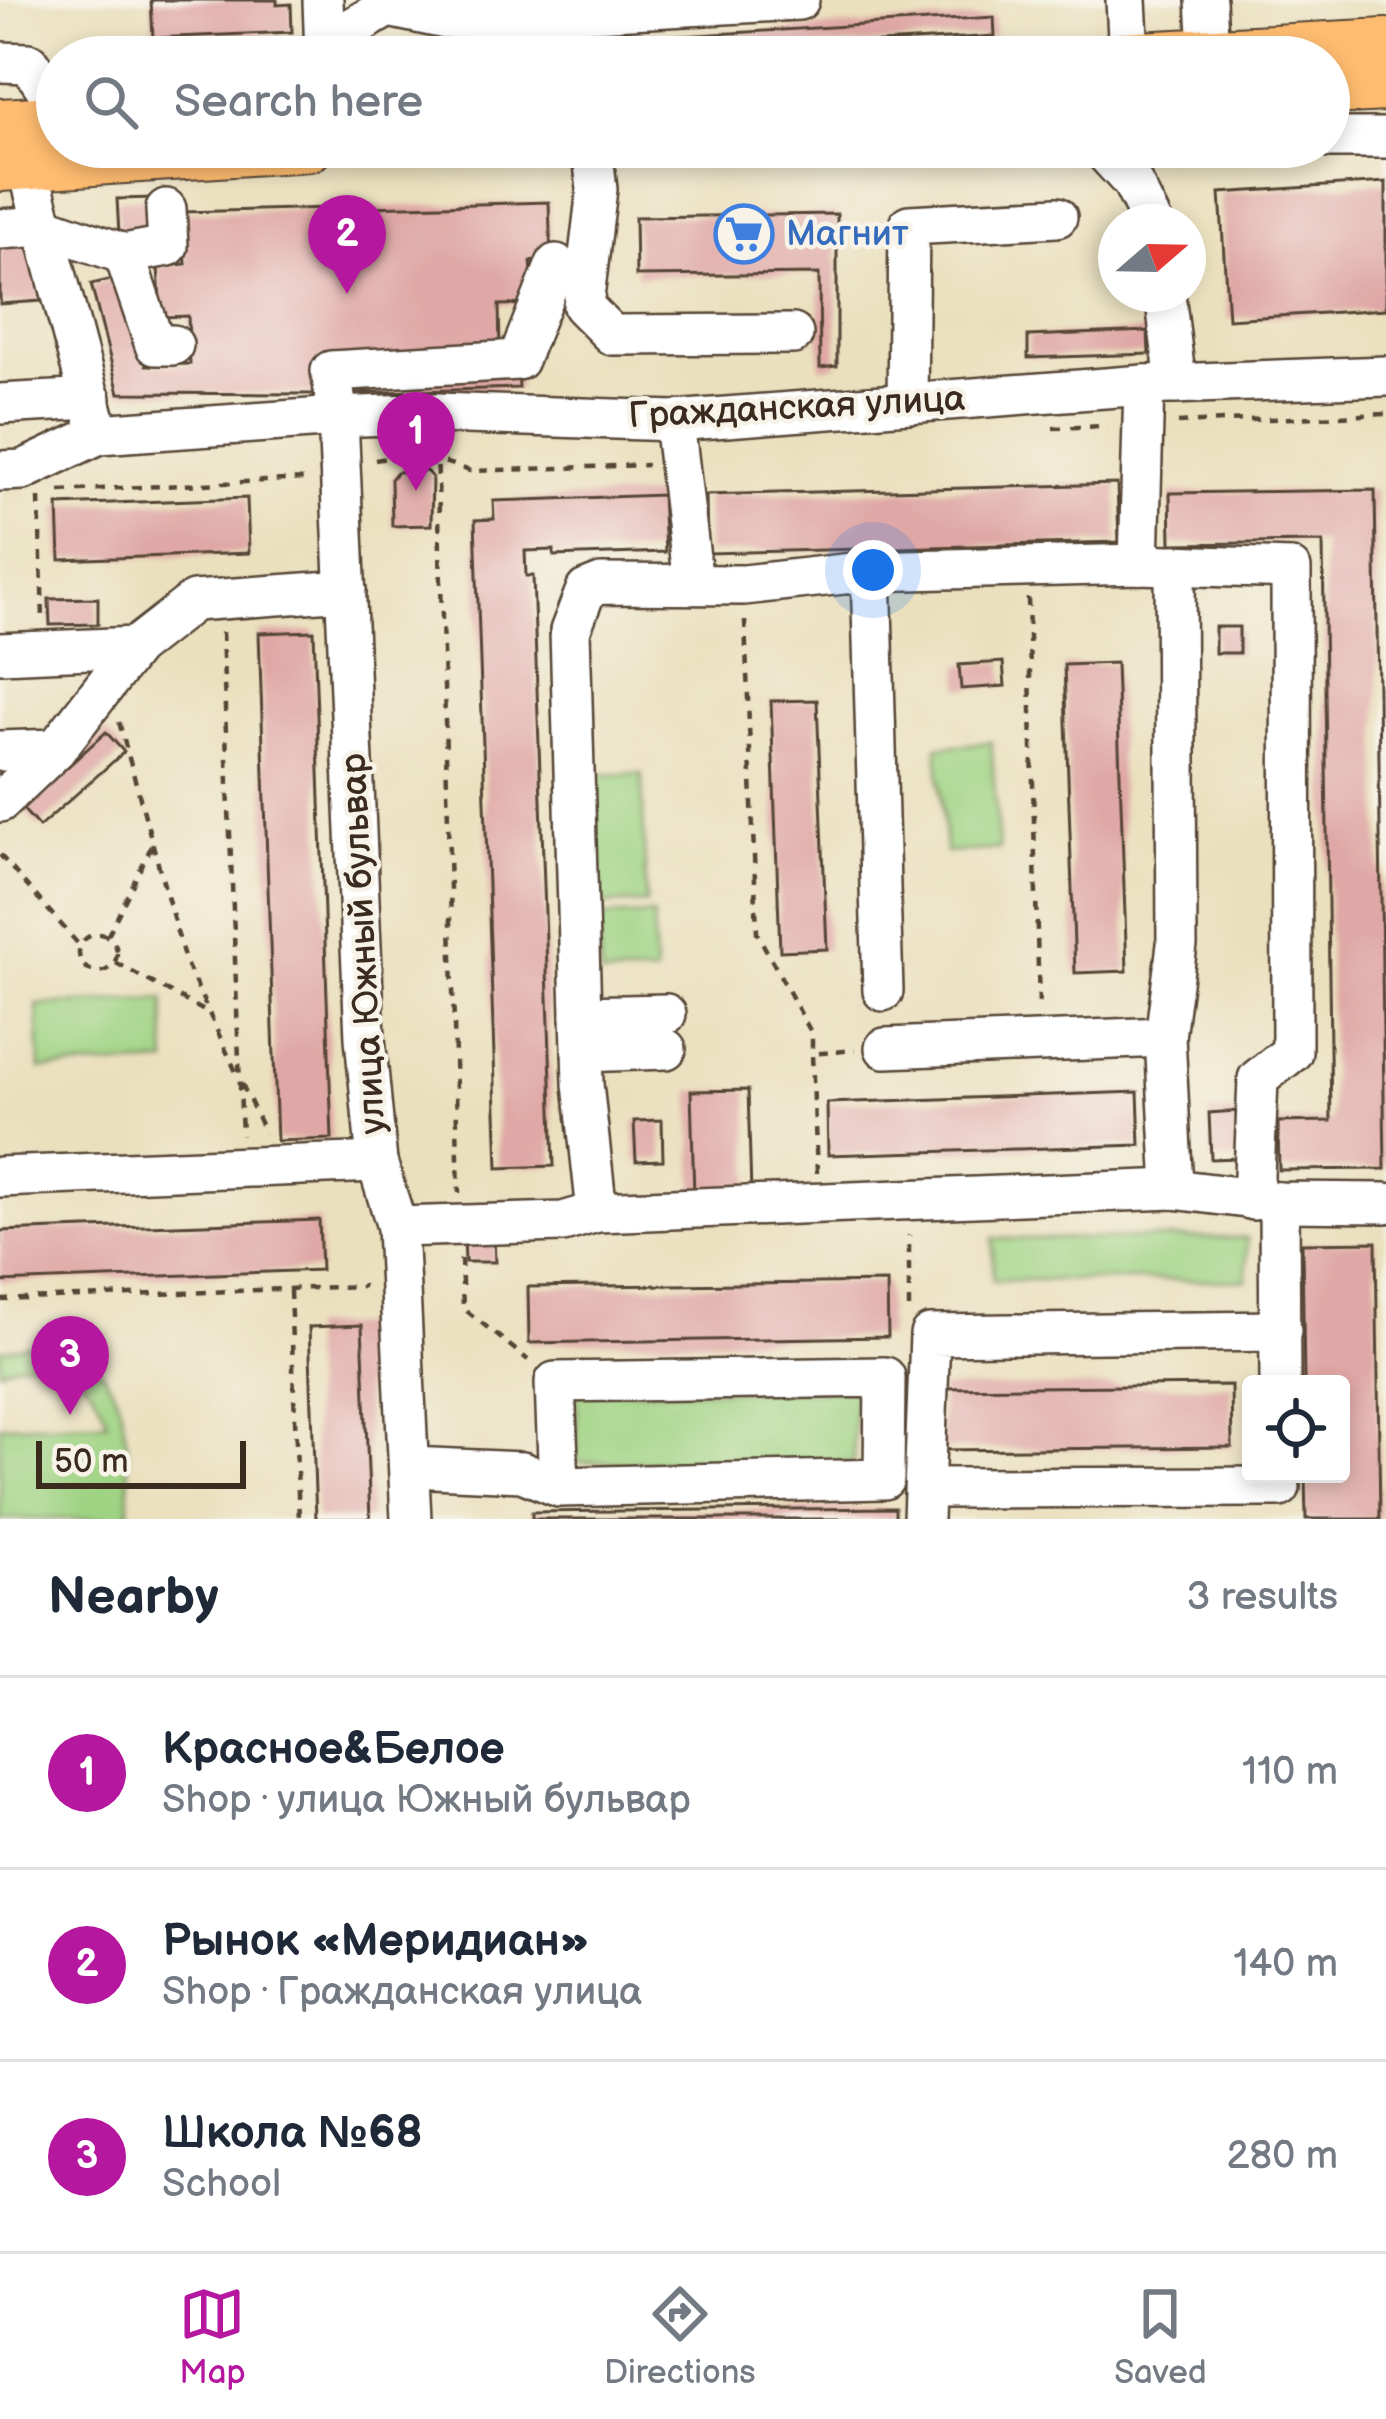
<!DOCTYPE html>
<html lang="en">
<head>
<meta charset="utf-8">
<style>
	:root { --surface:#fff; --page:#f6f6f7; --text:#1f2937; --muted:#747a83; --line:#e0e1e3; --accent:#b5179e }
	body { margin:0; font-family:"Balsamiq Sans",sans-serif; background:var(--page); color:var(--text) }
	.controls { position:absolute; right:36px; bottom:36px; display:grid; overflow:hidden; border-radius:12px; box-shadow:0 6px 18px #0003 }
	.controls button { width:108px; height:108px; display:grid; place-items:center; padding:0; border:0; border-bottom:3px solid var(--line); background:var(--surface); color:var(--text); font:60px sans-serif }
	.compass { position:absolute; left:1098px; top:204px; width:108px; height:108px; border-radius:50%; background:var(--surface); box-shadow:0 6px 18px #0003; rotate:70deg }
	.scale { position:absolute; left:36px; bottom:30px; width:210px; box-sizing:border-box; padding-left:12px; border:6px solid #3b2a1e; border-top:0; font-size:33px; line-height:42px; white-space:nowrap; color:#3b2a1e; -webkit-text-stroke:9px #f7f3e8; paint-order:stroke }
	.you { position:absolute; left:873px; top:570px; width:42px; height:42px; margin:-30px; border:9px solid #fff; border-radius:50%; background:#1a73e8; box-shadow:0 0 0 18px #1a73e833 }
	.badge { display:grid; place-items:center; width:78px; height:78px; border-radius:50%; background:var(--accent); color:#fff; font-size:39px; font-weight:700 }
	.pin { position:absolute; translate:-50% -99px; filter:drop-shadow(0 3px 6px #0008) }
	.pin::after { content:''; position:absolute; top:63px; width:42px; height:36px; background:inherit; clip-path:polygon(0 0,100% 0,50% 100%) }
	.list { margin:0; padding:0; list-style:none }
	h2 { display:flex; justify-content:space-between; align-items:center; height:156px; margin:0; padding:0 48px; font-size:51px }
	h2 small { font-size:39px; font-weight:400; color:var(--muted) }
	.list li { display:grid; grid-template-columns:78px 1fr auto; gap:36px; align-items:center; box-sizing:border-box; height:192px; padding:0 48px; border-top:3px solid var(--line) }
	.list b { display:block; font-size:45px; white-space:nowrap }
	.list p { margin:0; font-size:39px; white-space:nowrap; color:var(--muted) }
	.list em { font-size:39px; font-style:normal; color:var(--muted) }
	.icon { flex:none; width:66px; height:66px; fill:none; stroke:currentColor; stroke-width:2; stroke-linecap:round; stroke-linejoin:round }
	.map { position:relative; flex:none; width:1386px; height:1519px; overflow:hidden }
	.search { position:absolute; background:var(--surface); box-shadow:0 6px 18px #0003; left:36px; right:36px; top:36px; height:132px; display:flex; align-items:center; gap:30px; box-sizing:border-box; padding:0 42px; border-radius:66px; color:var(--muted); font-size:45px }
	.sheet { height:732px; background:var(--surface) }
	nav { display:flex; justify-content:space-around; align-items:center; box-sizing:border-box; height:168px; border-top:3px solid var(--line); background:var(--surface); font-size:33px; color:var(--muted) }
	nav a { display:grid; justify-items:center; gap:6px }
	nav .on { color:var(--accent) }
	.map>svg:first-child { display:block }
	.green { fill:#9fd383; stroke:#6d7e50; stroke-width:3 }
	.building { fill:#dfa7a5 }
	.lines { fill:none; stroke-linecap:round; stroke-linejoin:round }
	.minor-casing { stroke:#554536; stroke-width:44 }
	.major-casing { stroke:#554536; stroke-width:52 }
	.path { stroke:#554536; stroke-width:4.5; stroke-dasharray:9 9; stroke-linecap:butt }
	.minor { stroke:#fff; stroke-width:39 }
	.major { stroke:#febc70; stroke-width:48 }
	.labels { text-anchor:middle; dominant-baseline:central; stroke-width:9; stroke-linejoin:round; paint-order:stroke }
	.shop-label { font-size:36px; fill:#366cbe; stroke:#f7f3e8; text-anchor:start }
	.street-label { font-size:36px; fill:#3b2a1e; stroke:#f7f3e8 }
</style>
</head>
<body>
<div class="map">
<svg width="1386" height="1519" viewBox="0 0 1386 1519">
	<rect width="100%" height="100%" fill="#f7f3e8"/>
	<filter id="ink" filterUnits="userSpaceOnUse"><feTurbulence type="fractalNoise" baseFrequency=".00833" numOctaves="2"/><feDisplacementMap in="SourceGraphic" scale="24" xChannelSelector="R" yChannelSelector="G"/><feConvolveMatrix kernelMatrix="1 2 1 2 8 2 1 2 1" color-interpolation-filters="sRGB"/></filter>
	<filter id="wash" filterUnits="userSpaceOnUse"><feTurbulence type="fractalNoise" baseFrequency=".004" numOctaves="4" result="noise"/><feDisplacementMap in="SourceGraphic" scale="48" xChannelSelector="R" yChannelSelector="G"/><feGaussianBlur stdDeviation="2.7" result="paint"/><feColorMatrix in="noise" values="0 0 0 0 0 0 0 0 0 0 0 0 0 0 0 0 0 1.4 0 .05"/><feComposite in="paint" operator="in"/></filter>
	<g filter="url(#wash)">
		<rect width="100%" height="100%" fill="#eae0be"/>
		<g class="green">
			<polygon points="991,742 999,849 946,853 937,747"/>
			<polygon points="642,774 646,903 588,905 584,775"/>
			<polygon points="653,915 655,974 601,976 598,917"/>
			<polygon points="164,999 167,1063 40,1069 37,1005"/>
			<polygon points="1247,1238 1247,1280 993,1280 993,1239"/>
			<path d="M34,1343C137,1350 127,1442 129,1519H0V1425L107,1422C95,1372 47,1348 0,1370V1350Z"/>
			<polygon points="854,1390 854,1462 577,1462 577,1391"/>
		</g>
		<g id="blocks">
			<g class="building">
				<polygon points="151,0 277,0 277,5 291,4 292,32 153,38"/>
				<polygon points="994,17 995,36 649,57 451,57 451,50"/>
				<polygon points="1386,182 1386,309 1228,319 1220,193"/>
				<polygon points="155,198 156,234 119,234 117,199"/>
				<polygon points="549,202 551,259 531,261 535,304 499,305 500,352 317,362 314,394 119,393 91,284 122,277 146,365 190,364 188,316 161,317 158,267 186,264 183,212"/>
				<polygon points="837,214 837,366 820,368 819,274 636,276 635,217"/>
				<polygon points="37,243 41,301 0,304 0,246"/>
				<polygon points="1148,331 1149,354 1028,358 1028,336"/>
				<polygon points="518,370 519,388 350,393 350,375"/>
				<polygon points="426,471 432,477 431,525 392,526 391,479 397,472"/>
				<polygon points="1117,484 1119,542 707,553 706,495"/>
				<polygon points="1375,490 1385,1169 1279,1170 1278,1122 1331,1121 1323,542 1171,544 1170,493"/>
				<polygon points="662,495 665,552 554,556 554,550 525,551 526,576 533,576 554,1166 498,1168 475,520 494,519 493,501"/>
				<polygon points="247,498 249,553 60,560 58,505"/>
				<polygon points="98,598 98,624 50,625 49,599"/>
				<rect x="1215" y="627" width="24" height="26"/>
				<polygon points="314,631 332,1139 277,1141 259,633"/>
				<polygon points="1003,662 1005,686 961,689 959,665"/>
				<polygon points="1116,663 1127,971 1075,973 1064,665"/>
				<polygon points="817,700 827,949 780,951 771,701"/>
				<polygon points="106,732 124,752 39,827 22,808"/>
				<polygon points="748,1090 751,1194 694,1196 691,1091"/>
				<polygon points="1138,1092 1140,1145 828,1155 827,1103"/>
				<polygon points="1236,1111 1238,1158 1211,1159 1209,1113"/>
				<polygon points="662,1120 663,1160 636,1161 634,1121"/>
				<polygon points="319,1220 321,1270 0,1282 0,1231"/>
				<polygon points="464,1236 494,1236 495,1262 465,1262"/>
				<polygon points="1376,1242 1380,1519 1306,1519 1305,1474 1341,1474 1341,1384 1304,1384 1302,1243"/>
				<polygon points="887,1282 888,1337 529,1343 528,1287"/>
				<polygon points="362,1325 370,1519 316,1519 309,1327"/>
				<polygon points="1231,1385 1232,1447 941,1450 941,1388"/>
				<polygon points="895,1508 895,1519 532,1519 532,1512"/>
			</g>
		</g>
	</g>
	<g filter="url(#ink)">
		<use href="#blocks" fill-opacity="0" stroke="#554536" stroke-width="3"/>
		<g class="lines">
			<g class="minor-casing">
				<g id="minor">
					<polyline points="323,0 325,57"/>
					<polyline points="1126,0 1129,56"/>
					<polyline points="1206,0 1209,52"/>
					<polyline points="388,7 445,19 799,0"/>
					<polyline points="325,44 399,0"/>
					<polyline points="0,62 29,63 57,105"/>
					<polyline points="1329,138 1386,138"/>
					<polyline points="592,147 597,189 583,306 612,335 793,334"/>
					<polyline points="1100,147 1132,182 1152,222"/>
					<polyline points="27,164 99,434"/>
					<polyline points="166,209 168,246 124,254 155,345 173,345"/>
					<polyline points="0,229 44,226 124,254"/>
					<polyline points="1165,294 1176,384"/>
					<polyline points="907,403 909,225 1057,217"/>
					<polyline points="0,404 91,399"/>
					<polyline points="674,421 693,584"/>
					<polyline points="0,471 23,470 99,434 338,417 437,413 674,421 1144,385 1386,376"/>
					<polyline points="1139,564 1144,385"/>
					<polyline points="871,571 883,991"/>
					<polyline points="0,653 135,647"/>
					<polyline points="0,751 56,749"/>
					<polyline points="0,802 56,749 135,647 194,601 346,590"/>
					<polyline points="581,1016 666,1014"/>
					<polyline points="885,1048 1165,1037"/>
					<polyline points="582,1052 666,1049"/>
					<polyline points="0,1177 377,1162"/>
					<polyline points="1173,1189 1165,1037 1177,945 1175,565"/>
					<polyline points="1279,1202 1280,1384"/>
					<polyline points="597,1212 583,1084 570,631 586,590 601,584 744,585 871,571 1139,564 1291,569 1292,1052 1258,1079 1253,1200"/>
					<polyline points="397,1227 563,1222 597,1212 1173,1189 1279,1202 1386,1203"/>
					<polyline points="410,1467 522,1472 559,1487 884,1479 885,1377 555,1382 559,1487"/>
					<polyline points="925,1488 1280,1487"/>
					<polyline points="411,1519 397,1227 377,1162 365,1038 338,417 331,371 518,360 556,264"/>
					<polyline points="923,1519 930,1335 1281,1331"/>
				</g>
			</g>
			<g class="major-casing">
				<g id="major">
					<polyline points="1119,57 1386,43"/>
					<polyline points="1329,90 1386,87"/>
					<polyline points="0,123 57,120"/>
					<polyline points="0,167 309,147"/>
				</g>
			</g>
			<g class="path">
				<polyline points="1178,423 1386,414"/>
				<polyline points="1053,428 1107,426"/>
				<polyline points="437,449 459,1193"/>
				<polyline points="375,460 418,453 470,471 647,465"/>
				<polyline points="60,491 306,479"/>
				<polyline points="39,498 43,619"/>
				<polyline points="1028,598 1039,1006"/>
				<polyline points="745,621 757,933 812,1034 812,1054"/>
				<polyline points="222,632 242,1136"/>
				<polyline points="119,722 185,961 237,1074"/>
				<polyline points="0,855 80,946"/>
				<circle cx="98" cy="953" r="19"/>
				<polyline points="108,935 153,843"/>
				<polyline points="116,963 206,1012"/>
				<polyline points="242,1084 265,1133"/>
				<polyline points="817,1173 812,1054 855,1050"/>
				<polyline points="461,1259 463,1308 528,1360"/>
				<polyline points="290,1291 299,1519"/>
				<polyline points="0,1300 364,1286"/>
				<polyline points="909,1308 909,1235"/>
			</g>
			<use href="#minor" class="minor"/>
			<use href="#major" class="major"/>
		</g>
	</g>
	<defs>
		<g id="supermarket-ring" transform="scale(3)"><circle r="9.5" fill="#f7f3e8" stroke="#3f7fe0" stroke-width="1.5"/><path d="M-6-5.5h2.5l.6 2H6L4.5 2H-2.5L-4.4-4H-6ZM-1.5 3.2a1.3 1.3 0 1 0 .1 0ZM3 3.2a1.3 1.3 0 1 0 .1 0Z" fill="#3f7fe0"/></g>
	</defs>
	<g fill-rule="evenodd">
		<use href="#supermarket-ring" x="744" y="234"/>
	</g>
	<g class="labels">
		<g class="shop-label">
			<text x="786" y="234">Магнит</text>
		</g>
		<g class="street-label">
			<text transform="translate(797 408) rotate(-3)">Гражданская улица</text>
			<text transform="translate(364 944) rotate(-93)">улица Южный бульвар</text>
		</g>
	</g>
</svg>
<div class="controls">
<button><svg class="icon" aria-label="locate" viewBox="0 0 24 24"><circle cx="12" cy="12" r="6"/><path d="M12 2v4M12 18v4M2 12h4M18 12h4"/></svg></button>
</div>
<svg class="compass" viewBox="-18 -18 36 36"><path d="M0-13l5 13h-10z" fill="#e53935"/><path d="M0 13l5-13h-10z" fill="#747a83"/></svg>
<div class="scale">50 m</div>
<div class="you"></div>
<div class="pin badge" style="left:416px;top:491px">1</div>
<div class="pin badge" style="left:347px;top:294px">2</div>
<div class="pin badge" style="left:70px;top:1415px">3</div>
<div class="search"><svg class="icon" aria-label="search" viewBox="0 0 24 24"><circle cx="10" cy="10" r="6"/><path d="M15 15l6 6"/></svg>Search here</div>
</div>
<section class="sheet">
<h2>Nearby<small>3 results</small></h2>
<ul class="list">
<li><span class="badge">1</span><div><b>Красное&amp;Белое</b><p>Shop · улица Южный бульвар</p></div><em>110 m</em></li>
<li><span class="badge">2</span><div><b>Рынок «Меридиан»</b><p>Shop · Гражданская улица</p></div><em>140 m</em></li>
<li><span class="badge">3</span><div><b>Школа №68</b><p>School</p></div><em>280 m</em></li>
</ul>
</section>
<nav>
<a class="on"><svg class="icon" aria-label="map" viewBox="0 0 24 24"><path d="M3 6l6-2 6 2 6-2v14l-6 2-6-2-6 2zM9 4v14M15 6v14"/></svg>Map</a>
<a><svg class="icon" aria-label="directions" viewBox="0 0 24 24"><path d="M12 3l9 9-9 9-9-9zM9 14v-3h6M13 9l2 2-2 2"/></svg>Directions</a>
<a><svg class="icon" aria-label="saved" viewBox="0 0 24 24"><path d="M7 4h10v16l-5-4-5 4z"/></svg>Saved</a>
</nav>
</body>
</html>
